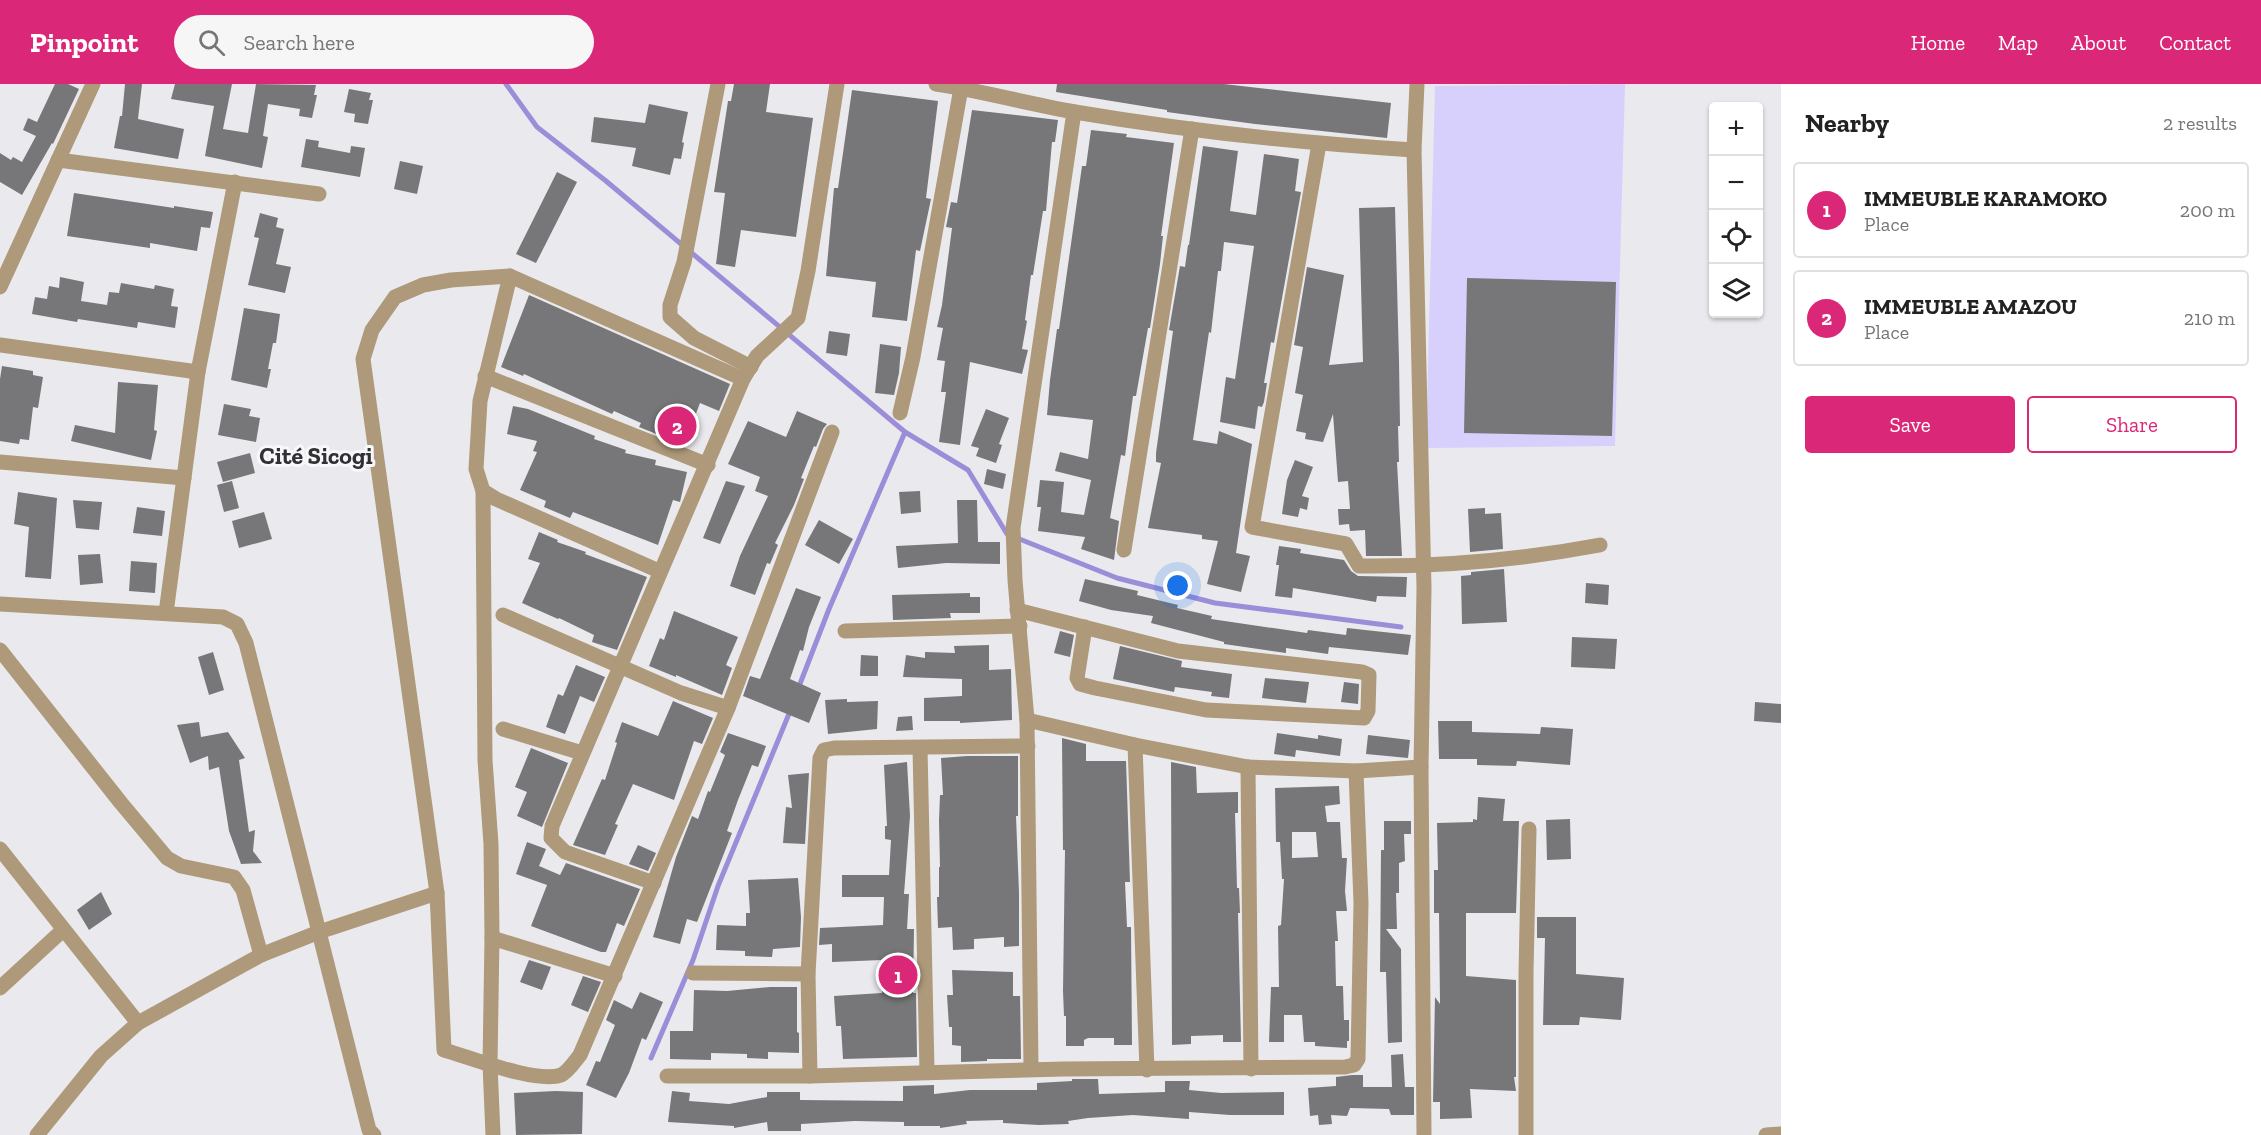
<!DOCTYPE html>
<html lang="en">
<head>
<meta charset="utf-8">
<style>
	:root { --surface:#fff; --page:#f6f6f6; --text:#222; --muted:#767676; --line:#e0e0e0; --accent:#db2777 }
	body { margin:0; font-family:"Zilla Slab",serif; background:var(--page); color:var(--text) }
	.controls { position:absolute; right:18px; top:18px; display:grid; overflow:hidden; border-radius:6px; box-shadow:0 2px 4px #0004 }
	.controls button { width:54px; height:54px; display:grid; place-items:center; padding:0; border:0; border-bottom:2px solid var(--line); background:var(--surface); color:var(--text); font:30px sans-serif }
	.you { position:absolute; left:1178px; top:502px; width:21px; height:21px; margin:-15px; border:4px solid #fff; border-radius:50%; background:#1a73e8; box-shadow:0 0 0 9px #1a73e833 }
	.badge { display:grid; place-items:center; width:39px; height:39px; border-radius:50%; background:var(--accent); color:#fff; font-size:20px; font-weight:700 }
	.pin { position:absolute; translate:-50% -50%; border:3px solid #fff; box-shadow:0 2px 6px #0006 }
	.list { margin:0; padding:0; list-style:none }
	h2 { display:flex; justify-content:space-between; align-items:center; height:78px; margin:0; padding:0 24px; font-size:26px }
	h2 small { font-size:20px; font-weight:400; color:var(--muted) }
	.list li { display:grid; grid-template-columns:39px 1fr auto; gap:18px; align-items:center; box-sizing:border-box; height:96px; margin:0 12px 12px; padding:0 12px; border:2px solid var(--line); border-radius:6px }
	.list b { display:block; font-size:22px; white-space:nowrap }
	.list p { margin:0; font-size:20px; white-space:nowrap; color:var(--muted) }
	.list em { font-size:20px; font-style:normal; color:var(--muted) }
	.actions { display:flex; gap:12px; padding:18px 24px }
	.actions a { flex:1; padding:14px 0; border:2px solid var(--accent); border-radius:6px; text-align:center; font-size:21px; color:var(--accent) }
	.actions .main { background:var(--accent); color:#fff }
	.icon { flex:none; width:33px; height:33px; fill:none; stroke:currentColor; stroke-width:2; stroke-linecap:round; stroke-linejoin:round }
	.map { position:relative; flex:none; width:1781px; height:1051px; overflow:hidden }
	header { display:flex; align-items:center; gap:36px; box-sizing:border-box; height:84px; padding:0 30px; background:var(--accent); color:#fff }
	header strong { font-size:28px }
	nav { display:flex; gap:33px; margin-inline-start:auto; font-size:21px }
	.search { width:420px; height:54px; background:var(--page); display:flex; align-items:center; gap:15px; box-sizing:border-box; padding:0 21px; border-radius:33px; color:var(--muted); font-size:22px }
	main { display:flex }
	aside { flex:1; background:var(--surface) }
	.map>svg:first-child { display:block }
	.green { fill:#d7d0fc }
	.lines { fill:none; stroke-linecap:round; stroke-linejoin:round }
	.stream { stroke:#9c8dd9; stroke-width:5 }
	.building { fill:#77777a; fill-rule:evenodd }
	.minor { stroke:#ae997a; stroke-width:15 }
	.labels { text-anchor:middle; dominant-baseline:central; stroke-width:6; stroke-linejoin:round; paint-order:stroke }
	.neighbourhood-label { font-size:24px; font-weight:bold; fill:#313133; stroke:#f8f7fb }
</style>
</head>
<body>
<header>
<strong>Pinpoint</strong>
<div class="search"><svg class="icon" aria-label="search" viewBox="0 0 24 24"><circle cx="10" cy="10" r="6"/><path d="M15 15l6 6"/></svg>Search here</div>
<nav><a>Home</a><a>Map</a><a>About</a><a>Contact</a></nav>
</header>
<main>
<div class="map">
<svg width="1781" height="1051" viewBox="0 0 1781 1051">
	<rect width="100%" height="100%" fill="#eaeaee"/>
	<polygon class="green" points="1625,0 1615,362 1426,364 1435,2"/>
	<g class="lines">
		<g class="stream">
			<polyline points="506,0 537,43 606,97 905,348 968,386 1007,450 1117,494 1215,519 1401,543"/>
			<polyline points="798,605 829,525 905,348"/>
			<polyline points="651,974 693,876 718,802 791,625"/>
		</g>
	</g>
	<g class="building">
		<polygon points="55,0 68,0 79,5 53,60 52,59 22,111 0,98 0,69 11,76 13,73 22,78 36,52 23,46 28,34 37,38"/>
		<polygon points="125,0 142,0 138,35 184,45 178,75 114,64 120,32 122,32"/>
		<polygon points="175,0 232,0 223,45 248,49 256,0 316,1 314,11 317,11 312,34 299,32 300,25 268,20 263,52 268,53 262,84 205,72 214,22 171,15"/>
		<polygon points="734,0 770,0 766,28 813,34 796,153 741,146 735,183 716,180 725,109 714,108 728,17 731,17"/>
		<polygon points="1057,0 1224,0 1391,19 1387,54 1255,40 1167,28 1167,26 1056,8"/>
		<polygon points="349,5 371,9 369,16 373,16 368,40 354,38 355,30 344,28"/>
		<polygon points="852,6 938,17 926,114 931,115 920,167 916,166 907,237 872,233 876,198 826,192 834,104 838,104"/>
		<polygon points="649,20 688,28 682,58 684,59 681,75 674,74 670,91 632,82 636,64 591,58 594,33 645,39"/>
		<polygon points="972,26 1058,36 1055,58 1052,58 1046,127 1043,127 1033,191 1031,191 1025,236 1027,237 1022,265 1028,266 1022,290 970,278 960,361 939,358 946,308 941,308 945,277 937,276 943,244 937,243 942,221 952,144 946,143 951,118 957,119"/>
		<polygon points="1091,46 1127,50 1126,53 1174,59 1161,152 1163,152 1160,180 1150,244 1148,244 1136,312 1133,312 1125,372 1121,371 1110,434 1119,437 1114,476 1081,465 1085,453 1038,447 1041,423 1037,423 1040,396 1064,398 1061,428 1084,431 1091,396 1055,387 1060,368 1088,375 1093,336 1047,331 1050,296 1057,245 1059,245 1082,82 1086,82"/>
		<polygon points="306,55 319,57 318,63 350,69 351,62 365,64 360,93 301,83"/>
		<polygon points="1203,62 1238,67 1230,127 1256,131 1264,70 1299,75 1295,107 1301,108 1274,259 1271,258 1264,299 1267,299 1264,318 1262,323 1258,322 1255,345 1220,338 1226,293 1235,295 1254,162 1224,158 1221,187 1218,187 1211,249 1209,248 1193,356 1217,360 1219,347 1252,360 1236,469 1250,472 1241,508 1207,500 1218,457 1202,455 1202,451 1148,444 1161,379 1156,378 1156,369 1173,247 1169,246 1180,182 1185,183 1188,161 1189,161"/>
		<polygon points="400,77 423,82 417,110 394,105"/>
		<polygon points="557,88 577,98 536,179 516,170"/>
		<polygon points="74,109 174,124 174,122 213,128 210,144 201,143 197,167 150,159 150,164 67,152"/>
		<polygon points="1395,123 1399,277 1400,342 1398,342 1399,378 1397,378 1402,472 1366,472 1365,446 1350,447 1349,440 1339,441 1338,425 1350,425 1348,397 1338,398 1333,330 1323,358 1305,355 1306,349 1296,347 1303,311 1295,309 1303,263 1294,261 1307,183 1344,191 1329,281 1363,278 1359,124"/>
		<polygon points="260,129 278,134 276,143 284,145 276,180 291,183 285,209 248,201 259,154 254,153"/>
		<polygon points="60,193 84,198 81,217 107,221 109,208 119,209 121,199 154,205 155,201 174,205 171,222 178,223 175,244 138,238 137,244 78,235 77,238 32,230 35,213 47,215 49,202 59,204"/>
		<polygon points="1467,194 1616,198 1612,352 1464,349"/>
		<polygon points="529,211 730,300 719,327 700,319 684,361 639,343 641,339 614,327 612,330 524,290 523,292 501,283"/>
		<polygon points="244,224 280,230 276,259 273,259 268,285 271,285 267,304 231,296"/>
		<polygon points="829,247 850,250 847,272 826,269"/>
		<polygon points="880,260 901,263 899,289 894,311 875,309"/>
		<polygon points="2,282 33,287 33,291 43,293 38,324 33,323 29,356 20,355 19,360 0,357 0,295"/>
		<polygon points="118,298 158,301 154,346 157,347 151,376 71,357 75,341 115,349"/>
		<polygon points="224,320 251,325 249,332 260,334 256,358 218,351"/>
		<polygon points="513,322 528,325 595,352 594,355 626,366 625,369 656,376 655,381 687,388 680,418 673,416 658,461 573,428 570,434 544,423 546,417 520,406 537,368 533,367 537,357 507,350"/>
		<polygon points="986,325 1009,334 999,360 1002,361 996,379 976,372 979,364 971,362"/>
		<polygon points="797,327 827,340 823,345 816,363 814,362 801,394 804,395 794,421 775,459 778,461 770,480 767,479 755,511 730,502 740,472 768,412 755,407 760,393 728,380 748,337 786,353"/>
		<polygon points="250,369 255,389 223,398 217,378"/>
		<polygon points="1295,376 1313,383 1302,412 1309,414 1307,426 1300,424 1298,433 1282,430 1287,396"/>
		<polygon points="987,385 1006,390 1003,405 984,400"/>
		<polygon points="232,397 239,424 224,428 217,401"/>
		<polygon points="726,397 745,402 720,460 703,454"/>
		<polygon points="920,407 921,428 901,430 899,408"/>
		<polygon points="18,408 57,414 51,495 25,493 29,443 14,440"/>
		<polygon points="73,416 102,418 99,446 76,444"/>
		<polygon points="957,416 977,416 978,458 1000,458 1000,480 946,479 898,484 896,462 958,459"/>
		<polygon points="137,423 165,427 162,452 133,449"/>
		<polygon points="1485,424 1485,430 1501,429 1503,465 1470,468 1468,425"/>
		<polygon points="264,428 272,455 239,464 232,437"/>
		<polygon points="819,436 853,455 839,480 805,461"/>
		<polygon points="539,448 558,456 557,458 586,468 585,470 647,493 617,566 592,558 594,551 559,534 558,535 522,519 540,479 528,475"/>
		<polygon points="1279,462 1301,465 1300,469 1344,476 1351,487 1358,492 1407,493 1406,513 1377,512 1376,518 1293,504 1292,514 1275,512 1279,481 1276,481"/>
		<polygon points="100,470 103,499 80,501 78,471"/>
		<polygon points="131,477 157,479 155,509 129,507"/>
		<polygon points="1504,485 1507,538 1462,540 1461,492 1471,491 1471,488"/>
		<polygon points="1085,495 1138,507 1137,511 1178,521 1177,524 1212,532 1211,535 1307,549 1308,546 1346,551 1347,544 1411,551 1408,571 1329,563 1328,570 1286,564 1286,569 1224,560 1224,558 1151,539 1153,532 1111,526 1079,517"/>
		<polygon points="1586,499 1609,501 1608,521 1585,519"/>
		<polygon points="796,504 821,513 809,543 803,567 800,566 790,595 821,609 809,639 743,612 750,592 760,595"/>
		<polygon points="970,509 970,513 980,513 980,529 950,529 951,534 893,536 892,511"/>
		<polygon points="674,527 738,553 726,581 732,584 722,611 676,591 676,593 649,582 660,554 664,556"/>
		<polygon points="1060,547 1074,551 1070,573 1054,569"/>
		<polygon points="1572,553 1617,555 1615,585 1571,583"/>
		<polygon points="989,561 989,586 1011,585 1012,636 960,639 960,637 924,637 924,614 962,612 962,595 903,593 906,571 925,574 925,568 955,569 954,562"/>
		<polygon points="1120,562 1182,577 1181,583 1232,590 1229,614 1211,612 1212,608 1175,603 1174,608 1113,595"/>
		<polygon points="213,568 224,606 209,611 198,573"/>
		<polygon points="861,571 878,572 878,592 860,592"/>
		<polygon points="576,581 605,593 594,618 580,612 565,650 546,643 558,610 563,612"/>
		<polygon points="1265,594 1309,598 1306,619 1262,614"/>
		<polygon points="1344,598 1359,600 1358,620 1341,618"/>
		<polygon points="847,615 847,618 878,617 877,645 828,650 825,616"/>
		<polygon points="673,617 713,634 702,660 694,657 674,716 633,700 615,740 618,741 605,771 573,761 602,695 605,696 617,659 615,658 622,638 658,652"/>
		<polygon points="1755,618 1781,620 1781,639 1754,637"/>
		<polygon points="912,632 913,646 896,647 898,633"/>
		<polygon points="1438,637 1472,637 1472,648 1540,650 1541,643 1573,645 1570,681 1517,677 1516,682 1477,681 1477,675 1439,675"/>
		<polygon points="199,638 201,653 228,648 245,674 239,676 249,748 255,746 253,767 262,779 241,780 229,747 219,683 209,686 208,672 190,679 177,641"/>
		<polygon points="728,649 766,662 758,683 752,681 738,716 727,747 732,749 697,838 687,835 680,860 653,853 676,773 692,732 698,735 708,707 710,708 725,671 720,668"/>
		<polygon points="1277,649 1318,655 1318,651 1342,655 1340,672 1296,666 1295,673 1274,670"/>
		<polygon points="1368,651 1410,656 1408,674 1366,670"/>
		<polygon points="1062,654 1086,660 1086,677 1126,677 1130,798 1125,798 1127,843 1131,843 1132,961 1114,961 1114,954 1088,954 1084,956 1084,962 1066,962 1066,932 1064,932 1063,907 1065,766 1063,766"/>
		<polygon points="531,664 568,679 542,743 517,732 527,708 515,703"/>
		<polygon points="967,672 1018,672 1018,732 1016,732 1019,809 1019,862 1004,863 1004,853 974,855 974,865 953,866 952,843 938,844 937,813 939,813 939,783 940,783 939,737 940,711 943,711 941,674"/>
		<polygon points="907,678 910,732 904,810 909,810 907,845 914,845 913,909 916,909 917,973 843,975 841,942 836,942 834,912 882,909 882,876 832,878 832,860 819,861 820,844 883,841 884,813 842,813 842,791 889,791 891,756 885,755 885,742 887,742 884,681"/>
		<polygon points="1171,678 1196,683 1197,709 1238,708 1238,729 1235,729 1237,804 1239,804 1240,829 1238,829 1241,958 1223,958 1223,951 1191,952 1191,960 1172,961"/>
		<polygon points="809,689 805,760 783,759 786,723 792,724 788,691"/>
		<path d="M1339,702L1340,720L1325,722L1327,738H1340L1342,774H1347L1345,807L1347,827H1336L1338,857H1335L1336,902H1343L1344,936H1349V957H1347V964L1315,962V958H1304L1302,931H1284V958H1269L1271,903H1279L1278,842L1281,841L1284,795H1282L1280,758H1276L1275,704ZM1292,748H1316L1318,773L1292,774Z"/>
		<polygon points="1478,713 1505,715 1503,737 1519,737 1516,829 1466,829 1466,892 1516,896 1516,993 1514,993 1516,1007 1470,1005 1472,1034 1440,1035 1440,1018 1433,1018 1435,913 1440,920 1439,829 1434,829 1434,786 1438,786 1437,739 1473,738 1473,735 1477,736"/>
		<polygon points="1570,735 1571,775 1547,776 1546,736"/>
		<polygon points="1384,737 1411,737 1411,750 1404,750 1405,777 1399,779 1399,809 1396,809 1397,845 1386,845 1401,865 1402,958 1388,959 1386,888 1380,888 1381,766 1384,766"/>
		<polygon points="527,758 546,765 539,782 560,791 566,779 640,805 624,842 617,839 606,868 601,868 531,842 547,801 516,790"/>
		<polygon points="638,761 656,769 648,787 629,780"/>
		<polygon points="798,794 801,833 800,863 773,865 772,873 745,872 745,867 716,866 717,841 746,842 746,829 750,829 748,796"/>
		<polygon points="101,808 112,830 89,846 77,826"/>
		<polygon points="1537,833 1576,833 1576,890 1624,894 1621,936 1580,933 1579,941 1543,941 1545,854 1537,854"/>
		<polygon points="529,876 551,883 542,906 520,898"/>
		<polygon points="952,886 1013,888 1013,912 1020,912 1021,975 987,975 987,977 961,978 961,962 952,961 952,943 949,943 947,911 953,911"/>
		<polygon points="583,892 601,898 588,928 571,921"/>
		<polygon points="770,903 797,903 797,948 799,949 799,969 768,968 768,975 747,974 747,970 711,969 711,976 670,975 670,947 693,947 694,906 727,907"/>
		<polygon points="640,908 663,918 646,956 642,954 629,989 616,1014 586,1001 596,977 600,978 615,941 606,936 614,916 632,925"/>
		<polygon points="1403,970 1405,1003 1414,1003 1414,1031 1391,1031 1389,1025 1350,1024 1347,1032 1331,1031 1332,1040 1319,1041 1318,1031 1310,1032 1308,1004 1336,1002 1336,993 1352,991 1363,991 1363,1003 1392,1003 1391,971"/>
		<polygon points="1072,995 1098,995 1099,1010 1165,1008 1165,997 1190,997 1189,1006 1221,1009 1284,1008 1284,1031 1230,1031 1189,1028 1189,1035 1133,1031 1088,1034 1068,1037 1069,1040 1039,1041 1003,1039 1003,1036 966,1037 967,1040 940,1044 940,1042 904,1042 904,1038 855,1037 801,1040 801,1047 768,1047 767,1038 734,1044 734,1042 668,1038 672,1007 690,1009 689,1017 729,1020 767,1013 767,1008 800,1008 800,1016 903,1017 903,1002 934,1001 934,1010 970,1006 1037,1006 1037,999 1072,997"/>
		<polygon points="556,1007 583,1008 582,1050 516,1051 514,1009"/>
	</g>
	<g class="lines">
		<g class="minor">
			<polyline points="718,0 684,178 670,221 670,233 694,254 751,283"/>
			<path d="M936,0C983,7 1028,20 1075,28C1187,47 1301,59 1414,66"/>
			<polyline points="1417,0 1414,66 1424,504 1421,683 1424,1051"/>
			<path d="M1319,60L1252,443L1346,460L1359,482C1441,483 1520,476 1600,461"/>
			<polyline points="58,76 319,110"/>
			<polyline points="510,192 480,317 476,385 483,407 496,415 659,487"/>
			<polyline points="0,203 93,0"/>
			<polyline points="0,261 198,288"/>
			<polyline points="485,292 708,381"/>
			<path d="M743,295L510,192L451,196L423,201L395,213L372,246L363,275L437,809L444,966C469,973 537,1000 561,991C568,988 575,977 580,971L728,624L832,348"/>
			<polyline points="900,329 913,273 961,4"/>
			<polyline points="0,378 184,394"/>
			<polyline points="483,407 485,676 491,760 492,854 490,980 493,1051"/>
			<polyline points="1124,466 1192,45"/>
			<polyline points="0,520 223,533 237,540 246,559 369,1046 374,1051"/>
			<polyline points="1017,526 1178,567 1362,588 1369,591 1368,627 1364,634 1206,626 1095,604 1080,600 1077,594 1085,543"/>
			<polyline points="166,529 198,288 235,98"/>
			<polyline points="503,531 681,609 728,624"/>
			<polyline points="845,547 1020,542"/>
			<polyline points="0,566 121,719 167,774 181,782 234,793 243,806 261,871"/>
			<polyline points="1027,636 1135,661 1248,683 1356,687 1421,683"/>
			<polyline points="503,645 582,669"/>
			<polyline points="1135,661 1147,986"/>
			<polyline points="920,664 927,987"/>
			<polyline points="1248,683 1251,985"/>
			<polyline points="0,765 138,939"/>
			<polyline points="654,799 565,768 551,754 552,742 743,295 757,272 798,234 808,187 837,0"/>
			<polyline points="492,854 615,892"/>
			<polyline points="693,889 808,890"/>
			<polyline points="0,904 63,846"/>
			<polyline points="1031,985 1027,636 1015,496 1013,444 1074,28"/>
			<polyline points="667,992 810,992 1064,985 1345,983 1354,981 1358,975 1361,819 1356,687"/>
			<polyline points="810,992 808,890 820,674 824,666 834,664 1028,662"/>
			<polyline points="37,1051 101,972 138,939 261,871 319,848 437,809"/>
			<polyline points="1526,1051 1526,889 1529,745"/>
			<polyline points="1766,1051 1781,1050"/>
		</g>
	</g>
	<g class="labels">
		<g class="neighbourhood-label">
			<text x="316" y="371">Cité Sicogi</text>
		</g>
	</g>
</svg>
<div class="controls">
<button>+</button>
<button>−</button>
<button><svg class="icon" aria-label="locate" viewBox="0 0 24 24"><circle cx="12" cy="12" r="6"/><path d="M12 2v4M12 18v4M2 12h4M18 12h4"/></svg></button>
<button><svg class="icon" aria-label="layers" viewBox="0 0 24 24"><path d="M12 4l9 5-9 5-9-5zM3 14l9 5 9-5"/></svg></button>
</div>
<div class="you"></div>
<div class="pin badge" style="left:898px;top:891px">1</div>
<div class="pin badge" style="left:677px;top:342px">2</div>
</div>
<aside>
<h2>Nearby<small>2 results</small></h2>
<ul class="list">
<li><span class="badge">1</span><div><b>IMMEUBLE KARAMOKO</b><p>Place</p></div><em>200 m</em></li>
<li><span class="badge">2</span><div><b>IMMEUBLE AMAZOU</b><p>Place</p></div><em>210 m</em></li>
</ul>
<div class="actions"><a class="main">Save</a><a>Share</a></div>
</aside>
</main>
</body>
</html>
